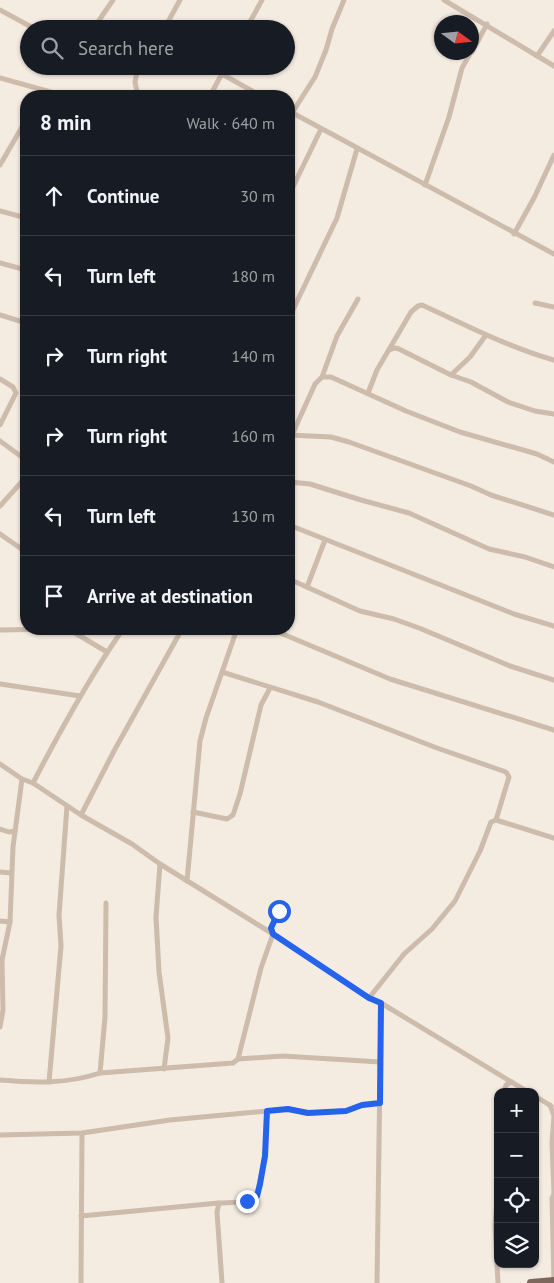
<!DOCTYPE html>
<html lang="en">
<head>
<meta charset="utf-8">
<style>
	:root { --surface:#171b24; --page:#242831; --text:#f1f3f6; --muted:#9ea1a6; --line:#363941 }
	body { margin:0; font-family:"PT Sans",sans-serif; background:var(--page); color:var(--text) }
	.controls { position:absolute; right:15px; bottom:15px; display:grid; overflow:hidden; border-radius:10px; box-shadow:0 1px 4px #0004 }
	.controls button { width:45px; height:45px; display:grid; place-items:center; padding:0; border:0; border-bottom:1px solid var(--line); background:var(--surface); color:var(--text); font:25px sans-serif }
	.compass { position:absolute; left:434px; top:15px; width:45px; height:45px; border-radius:50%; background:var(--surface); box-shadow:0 1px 4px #0004; rotate:105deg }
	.stop { position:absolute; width:15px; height:15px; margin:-11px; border:4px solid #2563eb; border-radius:50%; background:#fff }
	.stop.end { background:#2563eb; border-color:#fff; box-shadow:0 1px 5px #0008 }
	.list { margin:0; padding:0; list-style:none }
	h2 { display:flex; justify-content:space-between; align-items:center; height:65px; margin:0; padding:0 20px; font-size:21px }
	h2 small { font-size:16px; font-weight:400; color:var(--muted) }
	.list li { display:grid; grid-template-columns:32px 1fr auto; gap:15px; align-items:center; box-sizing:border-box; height:80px; padding:0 20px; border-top:1px solid var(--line) }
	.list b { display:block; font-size:19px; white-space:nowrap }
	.list em { font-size:16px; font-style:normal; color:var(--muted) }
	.icon { flex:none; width:28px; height:28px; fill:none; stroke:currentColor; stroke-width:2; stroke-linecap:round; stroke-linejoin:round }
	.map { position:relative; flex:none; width:554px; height:1283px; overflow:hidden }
	.search { position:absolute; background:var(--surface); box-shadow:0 1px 4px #0004; left:20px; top:20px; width:275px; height:55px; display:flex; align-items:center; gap:12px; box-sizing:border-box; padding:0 18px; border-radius:28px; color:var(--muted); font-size:19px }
	.panel { position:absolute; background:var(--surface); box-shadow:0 1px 4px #0004; left:20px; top:90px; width:275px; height:545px; border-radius:20px }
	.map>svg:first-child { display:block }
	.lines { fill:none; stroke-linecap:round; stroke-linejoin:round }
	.minor { stroke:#cdbbac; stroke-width:5 }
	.primary { stroke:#7d675c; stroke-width:8 }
	.route { stroke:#2563eb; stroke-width:6 }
</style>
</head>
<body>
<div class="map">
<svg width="554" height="1283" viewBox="0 0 554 1283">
	<rect width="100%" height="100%" fill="#f4ebe1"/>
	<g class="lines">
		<g class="minor">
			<polyline points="444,0 554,66"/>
			<polyline points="0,10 35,29"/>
			<polyline points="93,29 113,0"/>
			<polyline points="164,29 180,0"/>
			<polyline points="246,29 262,0"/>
			<polyline points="472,52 487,24"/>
			<polyline points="537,56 554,31"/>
			<polyline points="138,66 135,82 138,96"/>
			<polyline points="222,74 261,96"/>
			<polyline points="0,78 65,96"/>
			<polyline points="210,96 226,66"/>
			<polyline points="289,111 554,254"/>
			<polyline points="292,113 315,77 326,50 332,29 344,0"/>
			<polyline points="0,165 26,120"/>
			<polyline points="425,185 449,117 462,68 471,52"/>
			<polyline points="289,195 321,129"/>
			<polyline points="0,211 26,218"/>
			<polyline points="514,234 534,198 554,155"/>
			<polyline points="0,263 26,270"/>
			<polyline points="535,303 554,307"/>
			<polyline points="0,315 26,323"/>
			<polyline points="289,318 337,218 357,149"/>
			<polyline points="389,350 395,348 399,349 451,375 471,382 508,402 535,411 554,414"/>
			<polyline points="451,375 470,357 486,335"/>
			<polyline points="322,377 337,336 358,299"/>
			<polyline points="0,379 13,387 16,393 0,425"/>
			<path d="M368,393L377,370L411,312L418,306L422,305C466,325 508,347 554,360"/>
			<polyline points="289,435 331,437 349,442 471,486 491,495 554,515"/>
			<polyline points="292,435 315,384 322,377 331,377 406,411 460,432 537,454 554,462"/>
			<polyline points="0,441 26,460"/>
			<polyline points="289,482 310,484 361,500 409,513 489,549 525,557 554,567"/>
			<polyline points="0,506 26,477"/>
			<polyline points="289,525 514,614 554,626"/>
			<polyline points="0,534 26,552"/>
			<polyline points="289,579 360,611 394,619 419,628 510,666 554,680"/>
			<polyline points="307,587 325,540"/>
			<polyline points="271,629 390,679 554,730"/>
			<polyline points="0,630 57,629 70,630 107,652"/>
			<polyline points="222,672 318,702 437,748 506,772 509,777 496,820"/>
			<polyline points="0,684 80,696"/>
			<polyline points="0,764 22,779 33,783 81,815 132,844 160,864 273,934 369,998 381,1003 528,1092"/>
			<path d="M33,783C61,729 89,678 123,629"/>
			<polyline points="193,812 227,819 233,815 240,794 261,705 270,688"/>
			<polyline points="81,815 114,751 182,629"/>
			<polyline points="0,829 9,832 15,831"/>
			<polyline points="160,864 156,917 159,972 168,1038 164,1069"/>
			<polyline points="0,872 11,873"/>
			<polyline points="187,881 200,741 206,718 237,629"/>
			<polyline points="0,921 10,922"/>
			<polyline points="369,998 404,954 432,929 455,901 480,851 491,822 496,820 554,838"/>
			<polyline points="0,1027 3,1010 2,960 10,922 13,847 22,779"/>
			<polyline points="238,1059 283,1056 380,1062"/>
			<polyline points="100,1073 105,1017 106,903"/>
			<path d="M0,1080C34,1083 67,1084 100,1073L233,1063L238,1059L261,968L273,934L271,928L281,905"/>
			<polyline points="49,1082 61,946 59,915 67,806"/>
			<polyline points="504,1092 506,1085 512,1082"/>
			<polyline points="535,1096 551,1106"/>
			<polyline points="550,1105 554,1116 552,1143 554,1194"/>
			<polyline points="0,1135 82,1133 170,1120 288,1109 308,1113 346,1111 362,1105 380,1103"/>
			<polyline points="498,1186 495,1226 498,1283"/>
			<polyline points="81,1216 219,1203"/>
			<polyline points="554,1281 552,1198 554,1194"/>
			<polyline points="81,1283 82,1133"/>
			<path d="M222,1283L217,1212L219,1203C231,1202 248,1204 257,1195L265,1156L267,1111"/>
			<polyline points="377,1283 381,1003"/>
		</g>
		<polyline class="primary" points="531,1283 554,1281"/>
	</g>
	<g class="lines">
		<polyline class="route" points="247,1201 253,1199 257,1196 260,1184 265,1156 267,1111 288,1109 308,1113 346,1111 362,1105 380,1103 381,1003 369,998 273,934 271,928 279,911"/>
	</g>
</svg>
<div class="controls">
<button>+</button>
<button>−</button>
<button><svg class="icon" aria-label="locate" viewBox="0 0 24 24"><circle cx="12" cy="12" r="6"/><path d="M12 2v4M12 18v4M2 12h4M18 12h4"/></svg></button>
<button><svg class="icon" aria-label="layers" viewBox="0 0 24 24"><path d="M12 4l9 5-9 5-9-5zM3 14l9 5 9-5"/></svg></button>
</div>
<svg class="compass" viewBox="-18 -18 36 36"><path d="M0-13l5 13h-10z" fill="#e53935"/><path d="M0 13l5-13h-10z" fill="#9ea1a6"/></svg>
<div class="stop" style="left:279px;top:911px"></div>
<div class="stop end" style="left:247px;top:1201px"></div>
<div class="search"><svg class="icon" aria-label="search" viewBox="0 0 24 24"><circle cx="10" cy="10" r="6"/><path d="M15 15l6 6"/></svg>Search here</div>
<section class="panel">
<h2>8 min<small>Walk · 640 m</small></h2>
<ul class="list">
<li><svg class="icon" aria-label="ahead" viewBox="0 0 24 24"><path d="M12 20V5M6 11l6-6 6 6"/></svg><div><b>Continue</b></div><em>30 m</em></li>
<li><svg class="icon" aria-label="left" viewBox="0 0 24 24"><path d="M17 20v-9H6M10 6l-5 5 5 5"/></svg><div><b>Turn left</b></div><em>180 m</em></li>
<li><svg class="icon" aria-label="right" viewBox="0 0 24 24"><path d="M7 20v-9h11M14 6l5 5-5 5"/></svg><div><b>Turn right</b></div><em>140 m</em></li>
<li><svg class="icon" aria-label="right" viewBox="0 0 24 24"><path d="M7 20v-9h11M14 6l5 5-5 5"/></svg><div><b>Turn right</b></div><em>160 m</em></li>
<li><svg class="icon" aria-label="left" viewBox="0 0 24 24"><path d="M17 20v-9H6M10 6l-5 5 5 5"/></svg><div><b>Turn left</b></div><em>130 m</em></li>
<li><svg class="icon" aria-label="arrive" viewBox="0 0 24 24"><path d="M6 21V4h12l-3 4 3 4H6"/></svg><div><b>Arrive at destination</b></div></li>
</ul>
</section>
</div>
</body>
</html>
